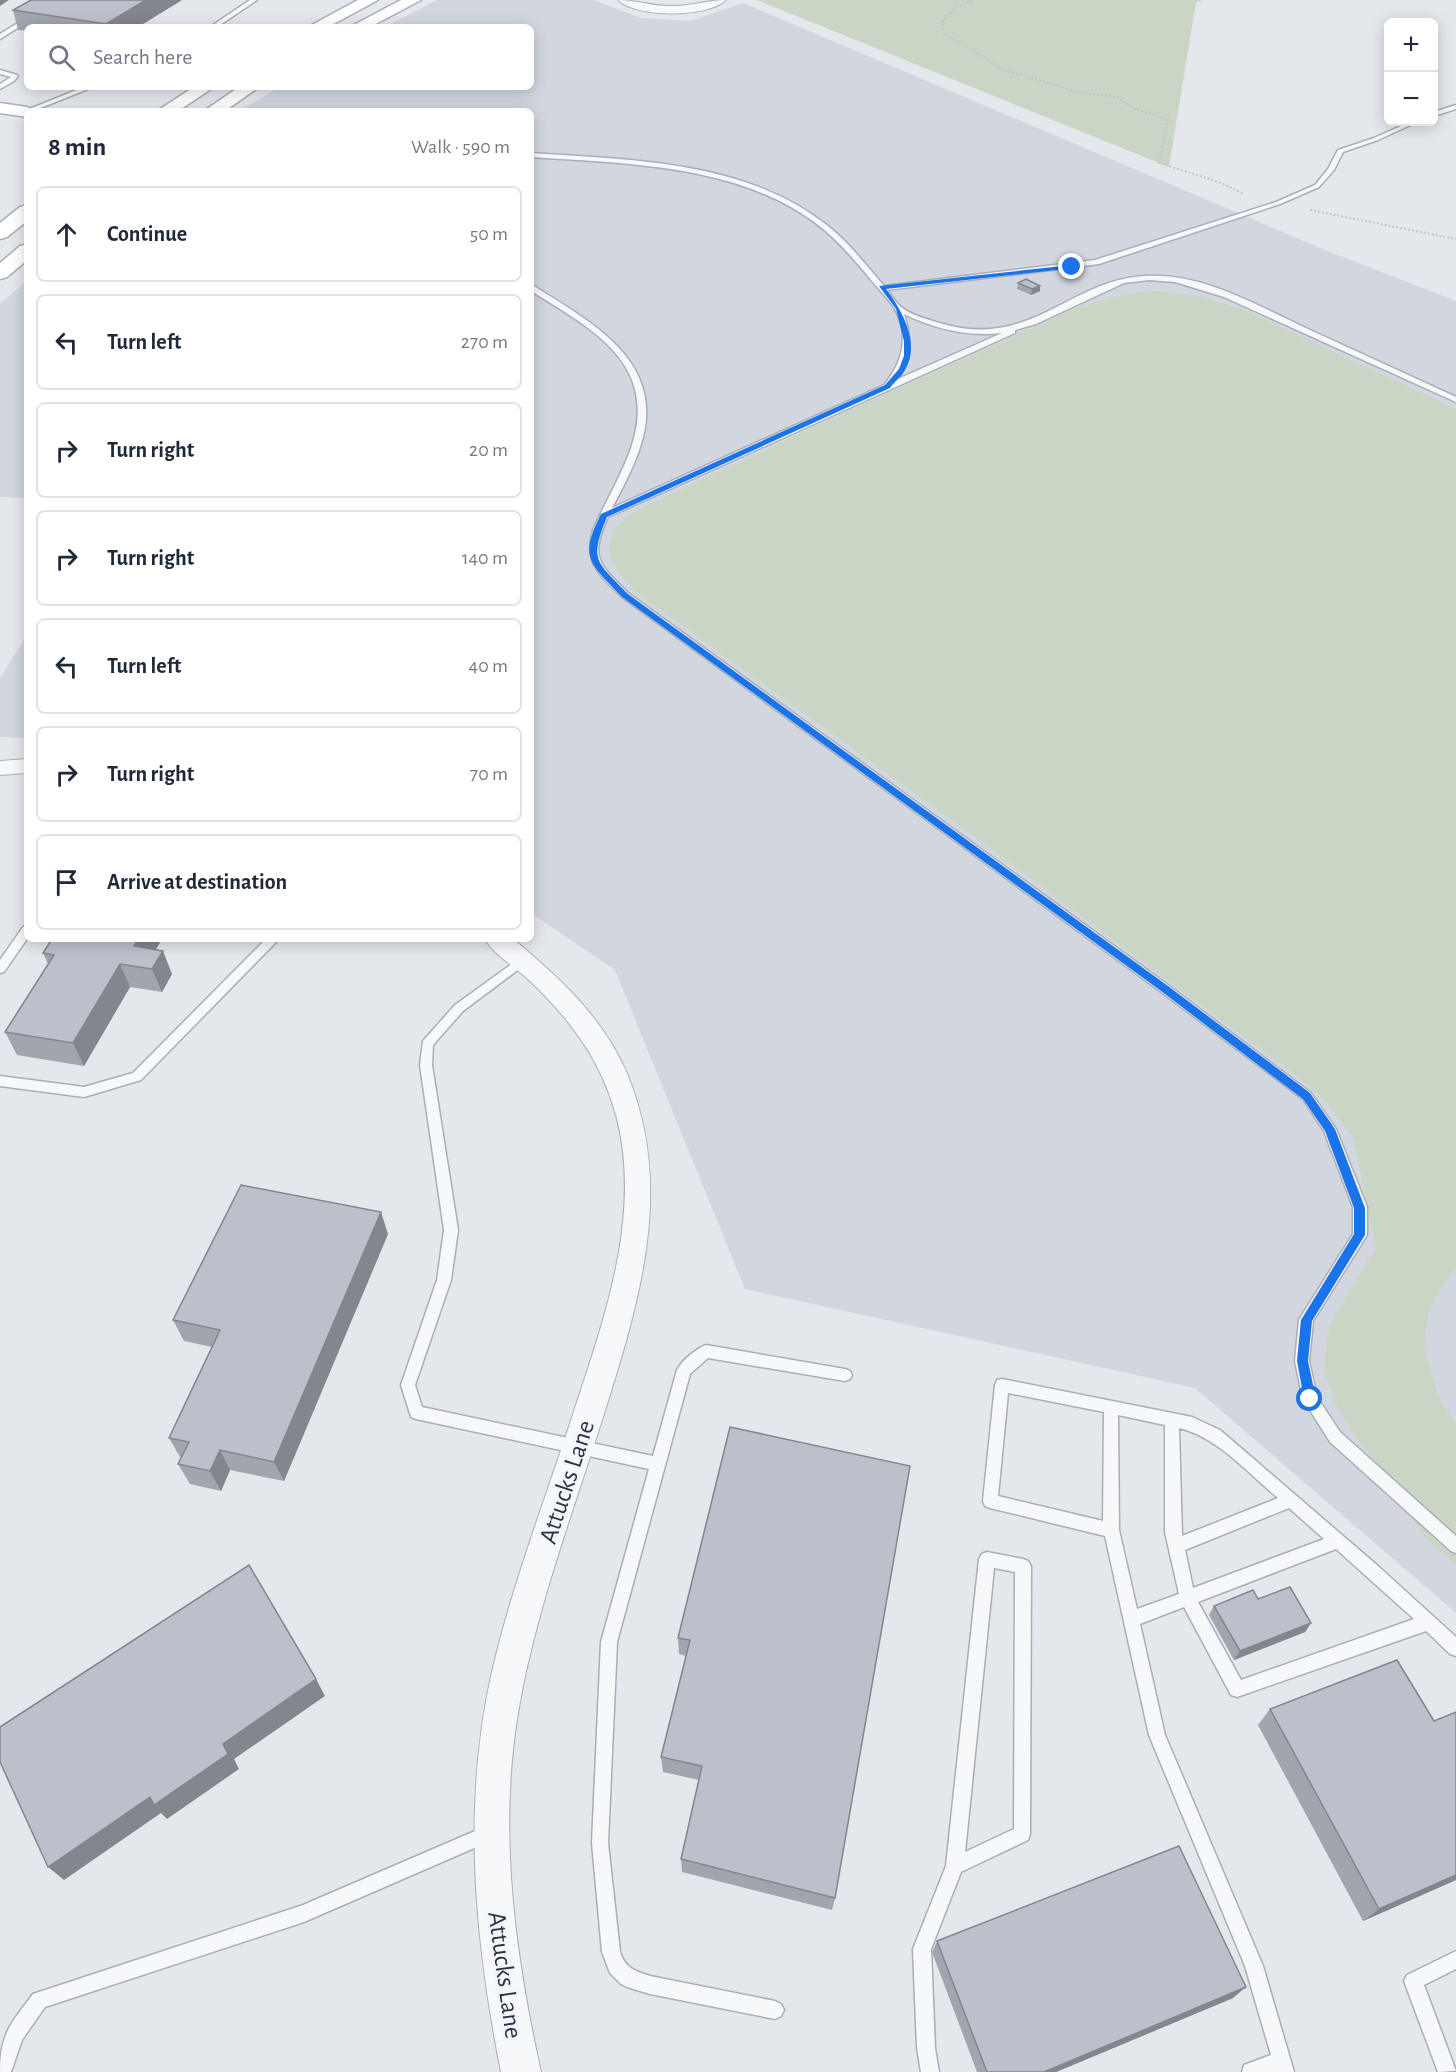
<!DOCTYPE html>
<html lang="en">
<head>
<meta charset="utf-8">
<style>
	:root { --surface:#fff; --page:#f2f2f3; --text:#1f2937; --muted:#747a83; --line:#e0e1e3 }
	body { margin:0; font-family:"Alegreya Sans",sans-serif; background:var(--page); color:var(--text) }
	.controls { position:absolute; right:18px; top:18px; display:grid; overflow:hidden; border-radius:9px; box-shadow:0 3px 15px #0003 }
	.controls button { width:54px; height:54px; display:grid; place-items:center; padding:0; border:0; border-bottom:2px solid var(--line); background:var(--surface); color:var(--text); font:30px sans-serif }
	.stop { position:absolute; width:18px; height:18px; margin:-14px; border:4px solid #1a73e8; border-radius:50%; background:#fff }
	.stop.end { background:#1a73e8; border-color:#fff; box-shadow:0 2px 6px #0008 }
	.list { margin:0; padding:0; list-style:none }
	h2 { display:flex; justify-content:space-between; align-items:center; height:78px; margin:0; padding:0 24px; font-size:26px }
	h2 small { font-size:20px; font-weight:400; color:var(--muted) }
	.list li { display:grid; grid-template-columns:39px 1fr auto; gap:18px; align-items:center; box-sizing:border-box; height:96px; margin:0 12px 12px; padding:0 12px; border:2px solid var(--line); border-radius:9px }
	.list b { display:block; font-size:22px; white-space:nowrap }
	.list em { font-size:20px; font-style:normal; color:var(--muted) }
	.icon { flex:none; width:33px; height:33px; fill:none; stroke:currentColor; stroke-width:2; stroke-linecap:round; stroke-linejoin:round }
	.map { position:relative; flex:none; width:1456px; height:2072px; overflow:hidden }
	.search { position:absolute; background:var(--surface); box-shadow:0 3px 15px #0003; left:24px; top:24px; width:510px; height:66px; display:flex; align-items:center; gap:15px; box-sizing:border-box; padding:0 21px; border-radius:9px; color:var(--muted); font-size:22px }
	.panel { position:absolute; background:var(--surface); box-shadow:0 3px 15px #0003; left:24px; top:108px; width:510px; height:834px; border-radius:9px }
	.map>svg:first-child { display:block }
	.built { fill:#d2d6de }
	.green { fill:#c9d6c5 }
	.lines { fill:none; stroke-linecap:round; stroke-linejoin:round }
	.lane-casing { stroke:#a9aeb7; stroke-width:3 }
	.street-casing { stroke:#a9aeb7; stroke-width:2 }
	.secondary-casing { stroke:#a9aeb7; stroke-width:3 }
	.path { stroke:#c2c5cb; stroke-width:2; stroke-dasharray:2 2; stroke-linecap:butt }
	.lane { fill:#f7f8fa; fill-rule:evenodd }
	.street { fill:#f7f8fa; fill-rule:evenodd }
	.secondary { fill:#fff; fill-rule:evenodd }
	.wall { fill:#a1a5ae }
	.shaded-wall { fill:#83868d }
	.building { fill:#bbc0ca; stroke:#83868d; stroke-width:1.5 }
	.route { fill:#1a73e8 }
	.labels { text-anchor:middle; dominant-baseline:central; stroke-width:6; stroke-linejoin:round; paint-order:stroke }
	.near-street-label { font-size:26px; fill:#2b3445; stroke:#f4f6f9 }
</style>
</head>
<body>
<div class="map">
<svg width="1456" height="2072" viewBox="0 0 1456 2072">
	<rect width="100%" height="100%" fill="#e4e7ec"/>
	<g class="built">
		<polygon points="437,0 593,0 641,18 691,21 743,3 1325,250 1456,301 1456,1613 1195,1388 745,1289 615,970 531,913 531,111 239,111 280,87 531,87 531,27 385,27"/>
		<polygon points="27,281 27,498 0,497 0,304"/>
		<polygon points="27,635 27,738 0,737 0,678"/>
	</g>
	<g class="green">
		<polygon points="757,0 1203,0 1196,2 1169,167"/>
		<path d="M1157,291L1199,296L1244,310L1456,409V1269L1443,1285L1428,1314L1424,1345L1438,1396L1456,1425V1564L1426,1539L1337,1407L1324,1368L1329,1327L1376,1247L1353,1137L1326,1102L1301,1079L949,818L640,595C610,566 592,539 635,511C753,456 871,399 990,348C1043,324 1098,292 1157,291Z"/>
	</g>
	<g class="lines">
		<g class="lane-casing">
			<g id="lane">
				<polygon points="55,0 62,0 0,39 0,34"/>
				<polygon points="250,0 257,0 217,27 210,27"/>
				<polygon points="0,70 17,75 18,76 14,81 0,89 0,84 11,77 0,74"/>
				<polygon points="84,87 93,87 33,111 27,111 27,113 22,112"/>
				<polygon points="1456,105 1456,109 1434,116 1434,112"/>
				<path d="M1410,122H1417L1378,140L1343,152L1334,170L1319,187L1280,204L1099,264L887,290C891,295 896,303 901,307C912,316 930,320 943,324C1032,349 1069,280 1145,276C1202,272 1258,306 1308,329C1357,352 1407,374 1456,397V402L1224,297L1175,282L1149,280L1124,283L1036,324L1015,330V333L608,517C589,558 599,564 628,593L1168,985L1311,1093L1336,1129L1367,1207V1235L1313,1321L1309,1361L1317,1397L1340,1432L1456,1536V1553L1451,1551L1330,1442L1303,1399L1295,1361L1299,1320L1353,1234V1207L1324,1131L1303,1099L1160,991L622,597C600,575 583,563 593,530C605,503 620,478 630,451C661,365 594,330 531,291V286H534C585,319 657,355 645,428C640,456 625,483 612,508L884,385C902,363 910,337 895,309C891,302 884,295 878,288C861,268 843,245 822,228C742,164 629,164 531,157V153C630,160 746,160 828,226C849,243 866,265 884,286L1095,260L1276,202L1315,185L1328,169L1338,150L1374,138ZM904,314C934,329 969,337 1002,333L898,379C912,357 912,339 904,314Z"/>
				<polygon points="27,926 27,939 4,972 0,973 0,960 23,927"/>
				<polygon points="266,939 279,939 141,1080 84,1097 0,1086 0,1076 84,1087 133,1073"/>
				<path d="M523,956L527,957L529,960L527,963L463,1011L433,1045L432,1065L458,1230L451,1280L415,1385L422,1407L653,1456L677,1370C682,1360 696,1349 706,1345L845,1369L850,1371L852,1375L850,1379L845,1381L708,1358L690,1374L617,1642L608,1843L620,1952C625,1968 635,1971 650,1976L775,2001L781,2004L784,2010L781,2016L775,2019L650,1994L627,1987L621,1984L610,1973L602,1952L592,1843L601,1642L649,1469L416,1419L411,1417L401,1385L437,1280L444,1230L420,1065L423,1041L455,1005Z"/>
				<path d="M1002,1379L1192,1417L1220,1430L1378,1566L1456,1637V1656L1450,1654L1426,1631L1237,1697L1231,1695L1184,1607L1140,1624L1165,1735L1263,1966L1294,2072H1242L1244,2065L1271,2055L1245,1966L1149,1735L1105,1536L990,1508L985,1506L983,1501L995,1385L997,1380ZM1008,1393L1104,1412L1103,1521L998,1496ZM1118,1415L1165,1425V1532L1179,1594L1137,1609L1119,1530ZM1179,1428C1216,1436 1249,1474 1278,1498L1182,1536ZM1289,1508L1324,1539L1193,1588L1185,1550ZM1336,1549L1414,1619L1241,1680L1198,1602Z"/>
				<path d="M987,1552L1023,1559L1028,1561L1031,1566L1030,1834L1028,1840L961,1872L931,1949L935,2048L939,2072H921L917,2048L913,1949L946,1866L979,1559L982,1554ZM994,1568L1015,1572L1014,1829L965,1852Z"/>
				<path d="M489,1825L495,1827L497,1833L495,1839L304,1922L45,2007L22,2040L11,2072H0C0,2034 11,2023 33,1994L303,1905Z"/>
				<polygon points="1456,1951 1456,1969 1424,1985 1456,2071 1438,2072 1404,1981 1407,1975"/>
			</g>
		</g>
		<g class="street-casing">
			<g id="street">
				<path d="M618,0C637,0 655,7 674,6C692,6 708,0 726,0C707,18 637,18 618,0Z"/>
				<polygon points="27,759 27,773 0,775 0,761"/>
				<path d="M485,939H513C559,977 605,1019 628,1076C675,1190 638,1306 603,1417C572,1515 535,1612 518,1713C498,1833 515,1954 541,2072H501C475,1940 462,1809 491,1676C512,1584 547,1495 576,1405C606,1314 642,1212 616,1115C601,1060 570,1019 529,980C515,967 494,955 485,939Z"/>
			</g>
		</g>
		<g class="secondary-casing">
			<g id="secondary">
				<polygon points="358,0 378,0 328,27 308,27"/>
				<polygon points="401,0 421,0 370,27 350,27"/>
				<polygon points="194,87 214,87 178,111 157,111"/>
				<polygon points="239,87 259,87 225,111 204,111"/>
				<polygon points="0,103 27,107 35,111 27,111 27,117 0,113"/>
				<polygon points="27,205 27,221 7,237 0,239 0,223 20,207"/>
				<polygon points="27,244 27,260 7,277 0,279 0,263 20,246"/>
			</g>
		</g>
		<g class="path">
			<polyline points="972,0 957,7 943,20 943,32 1004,70 1078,92 1117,97 1135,109 1168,119 1159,163 1219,182 1244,194"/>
			<polyline points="1310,210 1456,239"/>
		</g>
		<use href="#lane" class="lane"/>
		<use href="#street" class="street"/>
		<use href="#secondary" class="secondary"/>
	</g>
	<g class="wall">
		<polygon points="182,0 138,27 27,27 27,31 18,30 13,10"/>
		<polygon points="1018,283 1040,291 1031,295 1017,289"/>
		<polygon points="52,939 162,939 156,949 172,974 162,992 130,987 84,1066 17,1055 5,1032 48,964 43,953"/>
		<polygon points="388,1234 284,1481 230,1470 221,1491 190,1484 178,1464 182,1458 180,1457 169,1438 212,1347 184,1341 173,1320"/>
		<polygon points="730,1427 835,1898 832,1910 682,1872 681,1859 699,1780 663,1772 661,1757 686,1656 679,1654 678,1638"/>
		<polygon points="1258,1599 1311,1623 1305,1632 1234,1660 1209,1615 1214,1606"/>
		<polygon points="1270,1709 1456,1880 1363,1921 1258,1725"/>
		<polygon points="937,1941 1233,1998 1056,2072 977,2072 932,1952"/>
	</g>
	<g class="shaded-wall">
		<polygon points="0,0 9,0 0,6"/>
		<polygon points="146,0 182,0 138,27 106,27 106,24"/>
		<polygon points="1040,286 1040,291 1031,295 1032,289"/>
		<polygon points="138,939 162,939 145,968 134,946"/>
		<polygon points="163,951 172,974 162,992 152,969"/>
		<polygon points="120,964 130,987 84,1066 73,1043"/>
		<polygon points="381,1212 388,1234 284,1481 274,1462"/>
		<polygon points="220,1450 230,1470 221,1491 210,1471"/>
		<polygon points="1311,1623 1305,1632 1234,1660 1240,1651"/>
		<polygon points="316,1679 325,1696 234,1759 239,1769 167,1819 161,1813 64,1880 48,1867 150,1797 223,1744"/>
		<polygon points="1456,1875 1456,1880 1363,1921 1379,1909"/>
		<polygon points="1246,1987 1233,1998 1056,2072 1044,2072"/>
	</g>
	<g class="building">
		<polygon points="31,0 146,0 106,24 13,10"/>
		<polygon points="1026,279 1040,286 1032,289 1018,283"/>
		<polygon points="52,939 66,940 66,939 138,939 134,946 163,951 152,969 120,964 73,1043 5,1032 54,955 43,953"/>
		<polygon points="241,1185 381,1212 274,1462 220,1450 210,1471 178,1464 189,1442 169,1438 220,1330 173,1320"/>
		<polygon points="730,1427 910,1466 835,1898 681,1859 702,1766 661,1757 690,1640 678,1638"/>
		<polygon points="249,1565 316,1679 223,1744 228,1754 154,1805 150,1797 48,1867 0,1762 0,1727"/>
		<polygon points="1290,1587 1311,1623 1240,1651 1214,1606 1253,1590 1258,1599"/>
		<polygon points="1397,1660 1434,1721 1456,1712 1456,1875 1379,1909 1270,1709"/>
		<polygon points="1179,1846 1246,1987 1044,2072 987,2072 937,1941"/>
	</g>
	<path class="route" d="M1072,265L1074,268L886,289C902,310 921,344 905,370C901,377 894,382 890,388L607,517C589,561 596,561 628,594L1168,986L1310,1093L1335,1129L1365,1208V1235L1312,1321L1308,1361L1316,1399L1310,1404L1304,1399L1297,1361L1301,1320L1354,1234V1208L1325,1131L1303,1099L1161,991L622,597C591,564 578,559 601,514L885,385L899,369L904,356V341L896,309L879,286Z"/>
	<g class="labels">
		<g class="near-street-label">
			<text transform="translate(567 1482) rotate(-72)">Attucks Lane</text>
			<text transform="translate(505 1975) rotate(82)">Attucks Lane</text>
		</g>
	</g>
</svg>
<div class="controls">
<button>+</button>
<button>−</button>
</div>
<div class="stop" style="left:1310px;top:1399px"></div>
<div class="stop end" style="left:1072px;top:267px"></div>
<div class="search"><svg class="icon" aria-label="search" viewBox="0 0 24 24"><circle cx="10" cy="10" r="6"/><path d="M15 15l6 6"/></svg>Search here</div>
<section class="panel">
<h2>8 min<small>Walk · 590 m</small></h2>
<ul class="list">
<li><svg class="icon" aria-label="ahead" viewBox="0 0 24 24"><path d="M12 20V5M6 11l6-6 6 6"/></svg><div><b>Continue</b></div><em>50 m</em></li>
<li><svg class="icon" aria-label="left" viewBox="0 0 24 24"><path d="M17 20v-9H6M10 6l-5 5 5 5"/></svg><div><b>Turn left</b></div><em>270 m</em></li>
<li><svg class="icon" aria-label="right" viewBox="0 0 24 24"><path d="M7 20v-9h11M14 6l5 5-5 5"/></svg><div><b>Turn right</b></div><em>20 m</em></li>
<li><svg class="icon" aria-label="right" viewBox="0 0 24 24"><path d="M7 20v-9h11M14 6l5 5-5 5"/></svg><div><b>Turn right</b></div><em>140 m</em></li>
<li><svg class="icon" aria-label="left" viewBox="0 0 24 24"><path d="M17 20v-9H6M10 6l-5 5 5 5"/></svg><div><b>Turn left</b></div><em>40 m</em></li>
<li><svg class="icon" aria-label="right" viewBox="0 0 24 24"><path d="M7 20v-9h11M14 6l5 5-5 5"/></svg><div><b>Turn right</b></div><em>70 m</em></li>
<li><svg class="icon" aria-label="arrive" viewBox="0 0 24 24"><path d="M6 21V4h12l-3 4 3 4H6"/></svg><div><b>Arrive at destination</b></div></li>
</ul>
</section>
</div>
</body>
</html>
